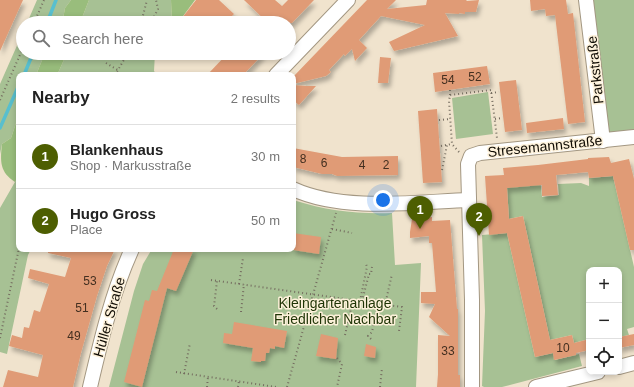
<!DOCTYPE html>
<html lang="en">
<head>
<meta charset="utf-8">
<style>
	:root { --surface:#fff; --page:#f2f2f2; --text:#222; --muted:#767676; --line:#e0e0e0; --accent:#4d5e01 }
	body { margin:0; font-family:Helvetica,sans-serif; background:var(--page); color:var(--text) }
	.controls { position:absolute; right:12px; bottom:12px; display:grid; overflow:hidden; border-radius:8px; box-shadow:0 2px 6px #0003 }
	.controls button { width:36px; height:36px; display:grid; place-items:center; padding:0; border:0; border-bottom:1px solid var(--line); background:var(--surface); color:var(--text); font:20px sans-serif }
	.you { position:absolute; left:383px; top:200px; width:14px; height:14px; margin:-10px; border:3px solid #fff; border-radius:50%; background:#1a73e8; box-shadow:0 0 0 6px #1a73e833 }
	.badge { display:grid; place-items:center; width:26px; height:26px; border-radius:50%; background:var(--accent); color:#fff; font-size:13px; font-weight:700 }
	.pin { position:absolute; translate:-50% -33px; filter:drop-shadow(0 1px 2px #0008) }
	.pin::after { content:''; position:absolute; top:21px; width:14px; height:12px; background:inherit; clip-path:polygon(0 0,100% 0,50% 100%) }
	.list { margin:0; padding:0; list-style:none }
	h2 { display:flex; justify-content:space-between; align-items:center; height:52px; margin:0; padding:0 16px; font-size:17px }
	h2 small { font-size:13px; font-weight:400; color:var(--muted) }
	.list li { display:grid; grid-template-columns:26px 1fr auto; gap:12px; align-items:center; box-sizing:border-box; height:64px; padding:0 16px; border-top:1px solid var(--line) }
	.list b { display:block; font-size:15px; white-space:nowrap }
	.list p { margin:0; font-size:13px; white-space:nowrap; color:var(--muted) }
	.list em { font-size:13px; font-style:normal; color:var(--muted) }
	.icon { flex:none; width:22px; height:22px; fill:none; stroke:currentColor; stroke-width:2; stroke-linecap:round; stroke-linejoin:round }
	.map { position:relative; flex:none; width:634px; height:387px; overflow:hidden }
	.search { position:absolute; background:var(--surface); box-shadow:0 2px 6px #0003; left:16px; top:16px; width:280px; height:44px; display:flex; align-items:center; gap:10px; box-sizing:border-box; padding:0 14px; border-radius:22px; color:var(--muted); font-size:15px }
	.panel { position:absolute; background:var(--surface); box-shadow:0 2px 6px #0003; left:16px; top:72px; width:280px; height:180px; border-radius:8px }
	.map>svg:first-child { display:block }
	.green { fill:#a7c194 }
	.forest { fill:#99bd7c }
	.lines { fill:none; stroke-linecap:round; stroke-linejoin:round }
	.stream { stroke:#58bfce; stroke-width:3.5 }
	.building { fill:#e09b76; filter:url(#shadow) }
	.minor-casing { stroke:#a39782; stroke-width:16 }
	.path { stroke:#746c5f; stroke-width:2; stroke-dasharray:1 3; stroke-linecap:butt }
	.minor { stroke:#fff; stroke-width:14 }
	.labels { text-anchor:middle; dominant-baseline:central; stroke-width:3; stroke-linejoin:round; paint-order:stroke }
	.number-label { font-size:12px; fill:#432f20 }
	.street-label { font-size:14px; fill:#0f0b04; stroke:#fdf1da }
	.park-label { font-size:14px; fill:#1e3405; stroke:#fdf1da }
</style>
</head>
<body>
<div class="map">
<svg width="634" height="387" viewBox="0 0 634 387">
	<defs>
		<filter id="shadow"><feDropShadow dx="2.5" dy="4.5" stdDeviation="2" flood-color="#0004"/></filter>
	</defs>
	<rect width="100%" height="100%" fill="#f0e3cd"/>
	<g class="green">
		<polygon points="37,0 71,0 65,8 63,19 61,23 27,23"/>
		<polygon points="89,0 171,0 172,23 80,23"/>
		<polygon points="586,0 634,0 634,137 603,141"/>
		<polygon points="23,32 23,53 45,53 36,75 19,75 19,114 11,138 2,144 0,154 0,84"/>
		<polygon points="67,53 155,53 154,71 157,75 62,75 58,73"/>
		<polygon points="488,92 493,134 456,139 452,98"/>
		<polygon points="19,175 19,249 31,249 28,255 7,354 0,352 0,208"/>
		<polygon points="613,176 634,267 634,327 627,329 629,335 619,337 619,270 589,270 589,339 574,343 572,335 550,340 523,216 509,219 507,188 540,177 542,197 559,195 558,184 581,183 589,186 589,178"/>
		<path d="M293,200C328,211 356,214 392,213L395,265L421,263L416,387H109L134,291L143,264L152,249H293Z"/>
		<polygon points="507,233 535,357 553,353 555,360 579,354 582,366 502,387 484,387 482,386 485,311 482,235"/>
	</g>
	<g class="forest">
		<polygon points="71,0 89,0 80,23 61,23 63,19 65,8"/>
		<polygon points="171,0 195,0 178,23 172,23"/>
		<polygon points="45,53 67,53 58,73 62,75 36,75"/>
		<path d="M19,114V175L15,182C0,172 0,162 2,144L11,138Z"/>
	</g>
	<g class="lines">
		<g class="stream">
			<polyline points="47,23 56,0"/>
			<polyline points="24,75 33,53"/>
			<polyline points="0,128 19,85"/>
		</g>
	</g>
	<g class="building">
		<polygon points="0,0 23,0 0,51"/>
		<polygon points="196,0 219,0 234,14 225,23 178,23"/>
		<polygon points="244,0 275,0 282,6 288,0 314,0 292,23 268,23"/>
		<polygon points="367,0 396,0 387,9 426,5 427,0 466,0 467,1 479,0 476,12 465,12 465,14 459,13 459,14 445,13 458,36 394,51 389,42 425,25 381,16 359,40 367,48 355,61 352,49 345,56 344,54 329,70 331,72 326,76 293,84 293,77"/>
		<polygon points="530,0 566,0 568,14 573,13 585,122 568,124 555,15 546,16 545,9 531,11"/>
		<polygon points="228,53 264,53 243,75 207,75"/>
		<polygon points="380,57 391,58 388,83 378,83"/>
		<polygon points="487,66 490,84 435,92 433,73"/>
		<polygon points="516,80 522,130 505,132 499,82"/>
		<polygon points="293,85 306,86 316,86 299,105 293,100"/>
		<polygon points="437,109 442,182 423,183 418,111"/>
		<polygon points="563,118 564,129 527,133 526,123"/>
		<polygon points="293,148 342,157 398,156 398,175 337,176 332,174 322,174 293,167"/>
		<polygon points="609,157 611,163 629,159 634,179 634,250 630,250 613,176 589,178 588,172 556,175 558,195 542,196 542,185 507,188 509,219 523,216 550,340 572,335 574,343 589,339 589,350 576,353 576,355 554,360 553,353 535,357 507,233 489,235 485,176 504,175 503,168 538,165 588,159 588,158"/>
		<polygon points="432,217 432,221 450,220 457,309 458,309 458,375 460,375 460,387 437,387 438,374 438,335 450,336 429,317 435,304 421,303 421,292 436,292 432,243 429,243 429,236 410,238 410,232 412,219"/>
		<polygon points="293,233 321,237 319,254 293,250"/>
		<polygon points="48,249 115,249 107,266 97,296 81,353 73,387 3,387 8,370 38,377 43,355 9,346 12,335 22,338 24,327 29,328 34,310 40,312 49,284 28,278 30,269 65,277 71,258 48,253"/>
		<polygon points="174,249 194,249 176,291 167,288 142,387 124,382 145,300 149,301 152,290 157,291"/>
		<polygon points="234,322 287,331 284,348 275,346 275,349 270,348 269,353 266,353 265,361 261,361 261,362 251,361 253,348 223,343 224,333 232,334"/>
		<polygon points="321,334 338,338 336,359 316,356"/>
		<polygon points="634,334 634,345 619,348 619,337"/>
		<polygon points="366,344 376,347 375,358 364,356"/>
	</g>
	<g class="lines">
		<g class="minor-casing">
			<g id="minor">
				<polyline points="586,0 603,141"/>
				<polyline points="276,75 348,0"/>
				<path d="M293,189C343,212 415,202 469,200"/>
				<polyline points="619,367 634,363"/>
				<path d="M90,387C101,340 112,293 132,249"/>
				<polyline points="472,387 472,300 468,164 471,156 480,153 634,137"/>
				<polyline points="536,387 598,372"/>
			</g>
		</g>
		<g class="path">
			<polyline points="34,23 44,0"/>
			<polyline points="141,23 147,0"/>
			<polyline points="144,23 154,17 158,9 156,0"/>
			<polyline points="106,63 118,70"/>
			<polyline points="115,75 128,53"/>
			<polyline points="450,90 450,95"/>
			<polyline points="491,93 499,92"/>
			<polyline points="0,100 23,48"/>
			<polyline points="495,119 502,118"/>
			<polyline points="439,120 450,119"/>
			<polyline points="441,146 452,144"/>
			<polyline points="459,152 452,144 449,101 450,95 491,90 497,138"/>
			<polyline points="442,170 447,145"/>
			<polyline points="332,229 352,233"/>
			<polyline points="211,280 402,307 399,331"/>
			<polyline points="239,284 243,258"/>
			<polyline points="360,301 367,267 366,264"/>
			<polyline points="362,301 369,274 371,274 372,267"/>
			<polyline points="385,305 392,274"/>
			<polyline points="217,309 214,306 217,281"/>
			<polyline points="241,312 244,284"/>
			<polyline points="345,335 353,300"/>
			<polyline points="0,338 19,248"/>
			<polyline points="371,339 368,336 372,332 378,304"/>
			<polyline points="337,358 342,364 337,387"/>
			<polyline points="176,372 276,387"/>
			<polyline points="184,374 190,343"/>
			<polyline points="207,387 208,377"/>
			<polyline points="238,387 239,381"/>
			<polyline points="287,387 336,213"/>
			<polyline points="380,387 382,368"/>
		</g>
		<use href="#minor" class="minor"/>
	</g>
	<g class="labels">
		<g class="number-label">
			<text x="475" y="77">52</text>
			<text x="448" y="80">54</text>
			<text x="303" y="159">8</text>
			<text x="324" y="163">6</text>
			<text x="362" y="165">4</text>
			<text x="386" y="165">2</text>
			<text x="90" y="281">53</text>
			<text x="82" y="308">51</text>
			<text x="74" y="336">49</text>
			<text x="563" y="348">10</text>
			<text x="448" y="351">33</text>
		</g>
		<g class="street-label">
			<text transform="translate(595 70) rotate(-96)">Parkstraße</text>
			<text transform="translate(545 146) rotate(-6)">Stresemannstraße</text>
			<text transform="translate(109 317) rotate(-74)">Hüller Straße</text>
		</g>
		<g class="park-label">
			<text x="335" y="303">Kleingartenanlage<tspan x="335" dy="16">Friedlicher Nachbar</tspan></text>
		</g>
	</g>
</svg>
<div class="controls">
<button>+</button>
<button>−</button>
<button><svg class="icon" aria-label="locate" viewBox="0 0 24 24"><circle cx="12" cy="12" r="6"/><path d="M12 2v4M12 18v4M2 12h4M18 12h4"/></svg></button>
</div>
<div class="you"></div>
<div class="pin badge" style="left:420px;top:229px">1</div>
<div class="pin badge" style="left:479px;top:236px">2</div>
<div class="search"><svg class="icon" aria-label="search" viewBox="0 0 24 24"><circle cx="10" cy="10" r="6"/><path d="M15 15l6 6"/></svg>Search here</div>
<section class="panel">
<h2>Nearby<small>2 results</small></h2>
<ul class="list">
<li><span class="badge">1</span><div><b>Blankenhaus</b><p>Shop · Markusstraße</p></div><em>30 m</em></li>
<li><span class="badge">2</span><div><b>Hugo Gross</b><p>Place</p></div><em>50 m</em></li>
</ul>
</section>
</div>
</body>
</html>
